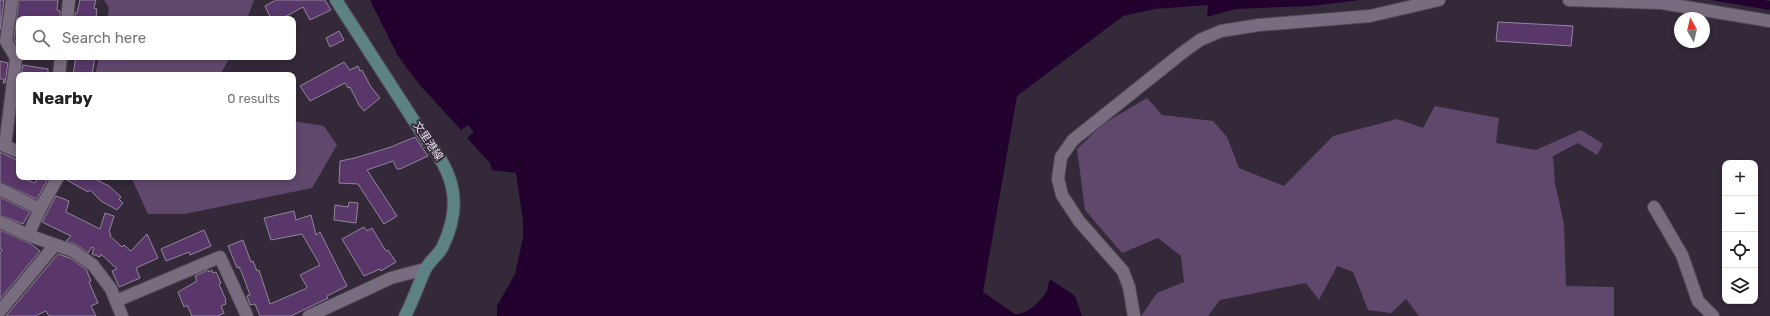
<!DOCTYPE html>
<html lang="en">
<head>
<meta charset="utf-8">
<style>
	:root { --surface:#fff; --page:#f6f6f6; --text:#222; --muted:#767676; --line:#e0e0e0 }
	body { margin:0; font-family:Rubik,"Noto Sans JP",sans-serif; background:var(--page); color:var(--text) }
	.controls { position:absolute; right:12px; bottom:12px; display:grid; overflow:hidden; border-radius:8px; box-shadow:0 2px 6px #0003 }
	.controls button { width:36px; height:36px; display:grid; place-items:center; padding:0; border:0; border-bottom:1px solid var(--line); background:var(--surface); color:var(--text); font:20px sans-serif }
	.compass { position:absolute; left:1674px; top:12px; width:36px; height:36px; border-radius:50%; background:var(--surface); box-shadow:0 2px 6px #0003; rotate:352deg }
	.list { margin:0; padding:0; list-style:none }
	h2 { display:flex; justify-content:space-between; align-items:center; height:52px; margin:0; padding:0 16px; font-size:17px }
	h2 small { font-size:13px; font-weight:400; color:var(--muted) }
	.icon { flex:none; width:22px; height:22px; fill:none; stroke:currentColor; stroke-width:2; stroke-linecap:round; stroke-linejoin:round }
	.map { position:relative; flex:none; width:1770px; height:316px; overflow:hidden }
	.search { position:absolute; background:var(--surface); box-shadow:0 2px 6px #0003; left:16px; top:16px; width:280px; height:44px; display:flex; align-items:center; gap:10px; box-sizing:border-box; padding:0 14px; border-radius:8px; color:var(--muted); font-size:15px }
	.panel { position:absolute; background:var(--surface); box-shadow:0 2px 6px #0003; left:16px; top:72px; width:280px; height:108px; border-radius:8px }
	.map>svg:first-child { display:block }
	.green { fill:#60486d }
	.water { fill:#22012f }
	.building { fill:#59376a; stroke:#928699 }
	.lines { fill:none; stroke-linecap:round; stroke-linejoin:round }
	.street-casing { stroke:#514755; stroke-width:14 }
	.secondary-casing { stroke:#514755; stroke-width:14 }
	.street { stroke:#786c7f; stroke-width:12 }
	.secondary { stroke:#5d8283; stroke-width:12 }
	.labels { text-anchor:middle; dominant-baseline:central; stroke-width:4; stroke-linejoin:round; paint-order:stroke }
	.street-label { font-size:11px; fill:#e9e2ed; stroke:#332939 }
</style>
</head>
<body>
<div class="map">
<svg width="1770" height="316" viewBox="0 0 1770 316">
	<rect width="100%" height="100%" fill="#332939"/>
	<g class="green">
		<polygon points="104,0 254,0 247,19 107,19 109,8"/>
		<polygon points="99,57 230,57 220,75 95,75"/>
		<polygon points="1147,98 1162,115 1213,121 1227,137 1239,168 1284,186 1333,136 1397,119 1423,128 1435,106 1499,118 1496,143 1536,150 1581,130 1603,144 1597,155 1578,143 1553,156 1555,183 1564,224 1566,286 1614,287 1614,316 1419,316 1406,299 1391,313 1368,310 1353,272 1337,266 1319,300 1306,283 1220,300 1208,316 1141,316 1157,293 1184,282 1181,256 1158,238 1122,253 1085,210 1077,149 1103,124"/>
		<polygon points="293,121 324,126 337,145 312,188 184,214 148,214 131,177 293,177"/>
	</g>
	<g class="water">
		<path d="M370,0H1360L1311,6L1235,9L1207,17L1208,5L1155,9L1123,16L1017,96L983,292L1015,314C1026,315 1039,303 1045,294C1048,290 1048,284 1050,279L1075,296L1082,316H497V306L515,274L523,238V221L516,173L492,170L490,163L467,138L474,132L468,125L461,130L419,84L398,56Z"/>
		<polygon points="1710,0 1764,0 1770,1 1770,10"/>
	</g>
	<g class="building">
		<polygon points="0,0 4,0 0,30"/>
		<polygon points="19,0 58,0 57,10 60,11 60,19 19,19 19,45 17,45 14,39"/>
		<polygon points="80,0 96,0 94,8 97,9 96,19 75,19 75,13 77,13"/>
		<polygon points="276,0 325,0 331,10 310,20 303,7 281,19 271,19 265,6"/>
		<polygon points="1498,22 1573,26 1571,46 1496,41"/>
		<polygon points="339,31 344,40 330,47 326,38"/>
		<polygon points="76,57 95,57 92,75 73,75"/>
		<polygon points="0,61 8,63 5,83 3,83 4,79 0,79"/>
		<polygon points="344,62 350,70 358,66 360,71 362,70 371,87 380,98 364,111 359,105 350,87 348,88 345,83 310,101 300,86"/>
		<polygon points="23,65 48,69 48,75 21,75"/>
		<polygon points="415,137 428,156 400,169 397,169 393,161 367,170 397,216 384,224 358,184 339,183 340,161 355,158 391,147"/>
		<polygon points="0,152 19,161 19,177 35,183 38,177 49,177 37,199 0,182"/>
		<polygon points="65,177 91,177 109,186 121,197 119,199 123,203 117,210 101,201 90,190 88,192 65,179"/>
		<polygon points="56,196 69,201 66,212 100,229 105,213 114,216 109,232 111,234 110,236 122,247 124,245 131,251 147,234 158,258 136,268 140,278 119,287 112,271 117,269 101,254 100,257 92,254 94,248 92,247 88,253 77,245 66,241 71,236 42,222"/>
		<polygon points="0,197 30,212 23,224 0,215"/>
		<polygon points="349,202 358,203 356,223 334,220 335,205 348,207"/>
		<polygon points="294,211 296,220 311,215 316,235 320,232 347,286 327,296 328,298 291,316 260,316 255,304 250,305 247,296 250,295 242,273 239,267 237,268 228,246 243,240 251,262 253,261 257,271 259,270 270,304 305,289 307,287 300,275 320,265 302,234 271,240 264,218"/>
		<polygon points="364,227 367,231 372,228 386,251 388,250 396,262 381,271 380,269 364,276 342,239"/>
		<polygon points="0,230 31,244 40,251 0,299 0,254 2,250 0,249"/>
		<polygon points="204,230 211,246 190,255 189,252 166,261 161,249"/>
		<polygon points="58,254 70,258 86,269 91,281 89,282 98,303 91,306 96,316 49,316 46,311 35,316 6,316"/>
		<polygon points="208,270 209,272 212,270 213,273 216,272 221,283 219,284 226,300 225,301 226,304 221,306 224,313 218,316 192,316 187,305 184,307 178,292 197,281 195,276"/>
	</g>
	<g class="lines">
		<g class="street-casing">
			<g id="street">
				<polyline points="1569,0 1662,3 1770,21"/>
				<polyline points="67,19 69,0"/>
				<polyline points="59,75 61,57"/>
				<polyline points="0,144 19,152"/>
				<polyline points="5,146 16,58 6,41 12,0"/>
				<polyline points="0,189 40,209"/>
				<polyline points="1654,207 1682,255 1698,301 1713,316"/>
				<polyline points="0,222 28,235 73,251 93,265 111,289 122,316"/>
				<polyline points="28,235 40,209 58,177"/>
				<polyline points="116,301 220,257 247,316"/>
				<polyline points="0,311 55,245"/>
				<polyline points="309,316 391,278 425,269"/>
				<polyline points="1134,316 1129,287 1123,271 1079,221 1062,195 1058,179 1061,157 1073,140 1182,53 1200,40 1221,31 1259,25 1370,16 1439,0"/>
			</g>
		</g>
		<g class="secondary-casing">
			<path id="secondary" d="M336,0L425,138C454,172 463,204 443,246C439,255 429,261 425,270C418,285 413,301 405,316"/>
		</g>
		<use href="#street" class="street"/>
		<use href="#secondary" class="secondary"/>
	</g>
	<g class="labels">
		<g class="street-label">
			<text transform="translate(428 141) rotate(56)">文里港線</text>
		</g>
	</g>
</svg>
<div class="controls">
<button>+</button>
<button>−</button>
<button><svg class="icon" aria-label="locate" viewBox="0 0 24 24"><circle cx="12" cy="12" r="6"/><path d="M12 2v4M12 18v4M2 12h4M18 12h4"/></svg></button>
<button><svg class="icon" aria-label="layers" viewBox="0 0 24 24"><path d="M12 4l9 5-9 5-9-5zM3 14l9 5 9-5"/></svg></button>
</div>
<svg class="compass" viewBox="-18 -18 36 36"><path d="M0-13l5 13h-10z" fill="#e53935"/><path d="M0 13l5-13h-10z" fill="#767676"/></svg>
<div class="search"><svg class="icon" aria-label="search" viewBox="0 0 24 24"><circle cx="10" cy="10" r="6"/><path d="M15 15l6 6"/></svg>Search here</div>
<section class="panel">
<h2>Nearby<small>0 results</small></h2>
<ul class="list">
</ul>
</section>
</div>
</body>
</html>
